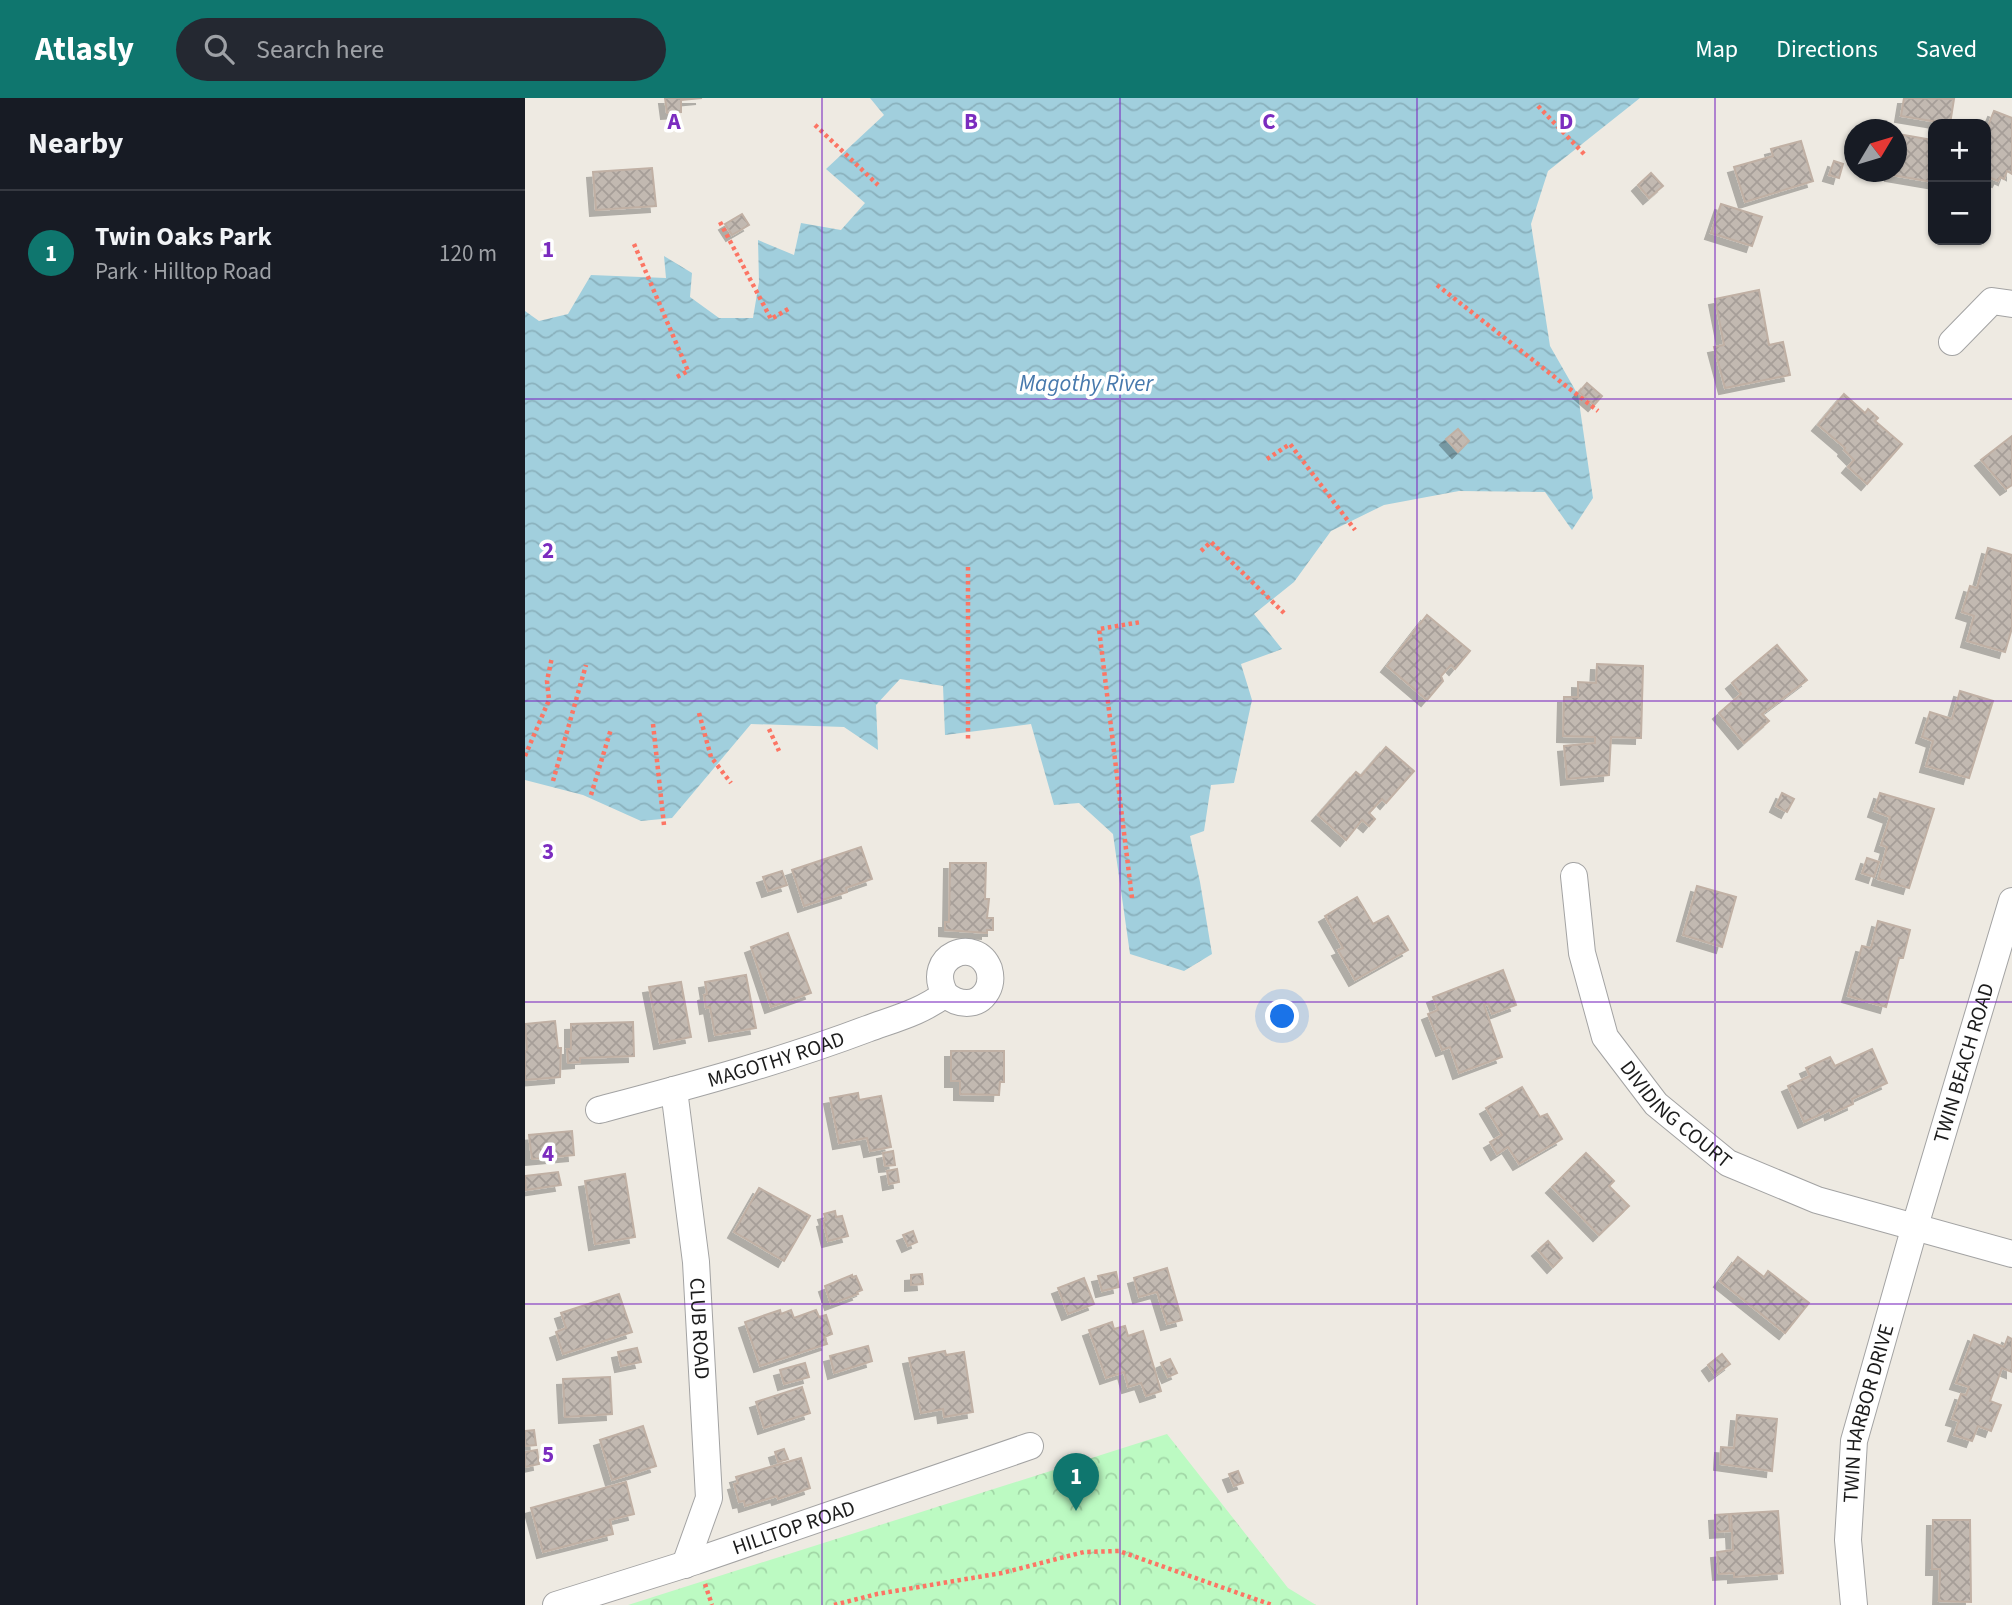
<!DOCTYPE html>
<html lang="en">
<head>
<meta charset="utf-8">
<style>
	:root { --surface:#171b24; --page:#242831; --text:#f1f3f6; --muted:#9ea1a6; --line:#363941; --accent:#0f766e }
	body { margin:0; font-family:"Source Sans 3",sans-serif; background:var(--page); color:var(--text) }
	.controls { position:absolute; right:21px; top:21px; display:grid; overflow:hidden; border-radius:14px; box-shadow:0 2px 5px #0004 }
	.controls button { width:63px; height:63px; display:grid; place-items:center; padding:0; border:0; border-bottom:2px solid var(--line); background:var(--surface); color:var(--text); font:35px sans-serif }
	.compass { position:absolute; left:1319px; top:21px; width:63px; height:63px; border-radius:50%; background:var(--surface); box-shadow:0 2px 5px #0004; rotate:52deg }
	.you { position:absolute; left:758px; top:919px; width:24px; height:24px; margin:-18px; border:5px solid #fff; border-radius:50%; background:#1a73e8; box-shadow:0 0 0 10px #1a73e833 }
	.badge { display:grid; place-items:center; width:46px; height:46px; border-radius:50%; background:var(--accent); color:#fff; font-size:23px; font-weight:700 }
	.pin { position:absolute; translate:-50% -58px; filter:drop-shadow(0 2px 4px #0008) }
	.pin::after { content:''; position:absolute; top:37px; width:24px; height:21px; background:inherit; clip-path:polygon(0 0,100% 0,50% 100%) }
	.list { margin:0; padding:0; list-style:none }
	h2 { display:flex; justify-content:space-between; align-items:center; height:91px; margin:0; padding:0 28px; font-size:30px }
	h2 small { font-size:23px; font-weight:400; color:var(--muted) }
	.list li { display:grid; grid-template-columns:46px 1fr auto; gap:21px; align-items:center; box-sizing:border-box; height:126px; padding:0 28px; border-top:2px solid var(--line) }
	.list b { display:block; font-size:26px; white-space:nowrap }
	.list p { margin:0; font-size:23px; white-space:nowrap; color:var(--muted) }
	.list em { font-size:23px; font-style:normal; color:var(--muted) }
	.icon { flex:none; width:38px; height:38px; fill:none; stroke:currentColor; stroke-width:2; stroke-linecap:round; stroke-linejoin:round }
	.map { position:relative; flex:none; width:1487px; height:1507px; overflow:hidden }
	header { display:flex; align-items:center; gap:42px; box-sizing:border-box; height:98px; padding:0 35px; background:var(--accent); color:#fff }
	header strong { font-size:33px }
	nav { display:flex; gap:38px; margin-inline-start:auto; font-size:24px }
	.search { width:490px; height:63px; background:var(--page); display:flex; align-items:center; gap:18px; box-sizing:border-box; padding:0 24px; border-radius:38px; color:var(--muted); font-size:26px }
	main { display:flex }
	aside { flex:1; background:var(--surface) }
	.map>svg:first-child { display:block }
	.park { fill:url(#park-crowns) }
	.water { fill:url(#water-waves) }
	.building { fill:url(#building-cross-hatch); stroke:#c0b0a4; stroke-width:2; filter:url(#shadow) }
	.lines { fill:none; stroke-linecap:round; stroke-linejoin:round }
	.street-casing { stroke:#a3a3a3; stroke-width:28 }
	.path { stroke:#fc7564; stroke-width:4.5; stroke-dasharray:3.5 3.5; stroke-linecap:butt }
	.street { stroke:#fff; stroke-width:26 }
	.grid { fill:none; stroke:#7b2cbf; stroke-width:2; stroke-opacity:0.55 }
	.labels { text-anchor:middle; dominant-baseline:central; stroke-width:7; stroke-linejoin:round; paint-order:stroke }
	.street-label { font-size:21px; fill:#1c1c1c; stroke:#fff }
	.water-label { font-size:23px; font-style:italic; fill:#4779ad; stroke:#fff }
	.grid-label { font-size:23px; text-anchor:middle; font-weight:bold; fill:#7b2cbf; stroke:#fff; stroke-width:7; stroke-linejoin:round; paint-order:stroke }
</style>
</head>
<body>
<header>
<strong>Atlasly</strong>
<div class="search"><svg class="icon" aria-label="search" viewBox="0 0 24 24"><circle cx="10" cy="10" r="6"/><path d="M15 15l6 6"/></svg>Search here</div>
<nav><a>Map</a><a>Directions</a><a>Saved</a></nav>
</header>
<main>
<aside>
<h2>Nearby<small></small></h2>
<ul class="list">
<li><span class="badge">1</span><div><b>Twin Oaks Park</b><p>Park · Hilltop Road</p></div><em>120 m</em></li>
</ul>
</aside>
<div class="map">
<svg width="1487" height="1507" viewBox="0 0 1487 1507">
	<defs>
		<pattern id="park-crowns" width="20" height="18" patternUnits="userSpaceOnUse" patternTransform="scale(1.75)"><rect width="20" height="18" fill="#bcfac2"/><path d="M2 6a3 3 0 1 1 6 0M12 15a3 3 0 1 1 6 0" fill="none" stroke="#a1d6a6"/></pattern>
		<pattern id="water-waves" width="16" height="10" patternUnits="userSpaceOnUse" patternTransform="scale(1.75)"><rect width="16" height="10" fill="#a1cfdd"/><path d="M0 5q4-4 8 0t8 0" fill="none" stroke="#8ab1bd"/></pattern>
		<pattern id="building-cross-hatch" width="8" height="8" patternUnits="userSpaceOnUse" patternTransform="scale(1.75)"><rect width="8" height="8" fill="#c2b9b1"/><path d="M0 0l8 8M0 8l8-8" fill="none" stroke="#a69e98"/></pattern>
		<filter id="shadow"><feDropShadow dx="-6" dy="6" stdDeviation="0" flood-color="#0004"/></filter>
	</defs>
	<rect width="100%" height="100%" fill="#eeeae2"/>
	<polygon class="park" points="642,1336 763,1490 791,1507 103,1507"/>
	<polygon class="water" points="345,0 1115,0 1023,73 1006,126 1025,248 1053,297 1068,400 1047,432 1020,394 934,393 859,407 806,433 769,484 729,516 757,551 716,566 727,602 709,685 686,687 679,733 665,738 675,784 687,856 659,873 605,856 588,736 554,705 529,707 506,626 420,637 418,588 375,581 351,607 353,652 319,629 226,626 147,720 116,723 58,697 0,682 0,213 14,223 43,216 66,177 141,180 139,158 167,175 165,199 194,220 228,220 234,184 233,142 269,157 276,125 316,132 340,105 301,71 359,17"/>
	<g class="building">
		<polygon points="140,0 177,0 156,2 156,14 142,15"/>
		<polygon points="1379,0 1429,1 1425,26 1376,18"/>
		<polygon points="1469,13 1487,20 1487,76 1482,73 1479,81 1475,79 1473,83 1461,78 1461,33"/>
		<polygon points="1373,36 1408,42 1408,84 1366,77 1366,74 1372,74"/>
		<polygon points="1276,43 1288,83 1220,104 1209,69 1248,58 1246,51"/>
		<polygon points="1309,63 1318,66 1314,80 1304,77"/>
		<polygon points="127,70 131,108 71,112 68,74"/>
		<polygon points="1126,75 1138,88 1124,100 1113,87"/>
		<polygon points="1196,106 1237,119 1227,148 1186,135"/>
		<polygon points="217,116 224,127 207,137 200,126"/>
		<polygon points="1234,192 1244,247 1258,244 1265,277 1200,290 1189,249 1199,247 1190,201"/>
		<polygon points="1062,285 1077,298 1069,307 1054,294"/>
		<polygon points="1319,296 1340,315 1343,311 1353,320 1350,323 1377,346 1342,386 1323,369 1329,362 1319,352 1320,350 1293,327"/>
		<polygon points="933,331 944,343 933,354 921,341"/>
		<polygon points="1487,338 1487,387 1481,391 1456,362"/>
		<polygon points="1463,450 1487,457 1487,530 1480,554 1442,543 1449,518 1437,514 1445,488 1452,490"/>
		<polygon points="902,517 945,553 930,571 926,567 916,578 918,583 902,602 862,568"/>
		<polygon points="1252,547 1282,582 1237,616 1244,623 1219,645 1194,615 1216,596 1207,585"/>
		<polygon points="1072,566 1118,568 1116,640 1086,639 1084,677 1042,681 1039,648 1070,645 1070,639 1038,638 1039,599 1053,599 1053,584 1071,585"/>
		<polygon points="1435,593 1468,603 1444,680 1401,668 1408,643 1397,639 1405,614 1427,621"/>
		<polygon points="861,649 889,673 861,705 857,701 844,715 850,721 844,728 837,722 821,742 793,717 831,674 836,678"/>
		<polygon points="1257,695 1269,701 1262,714 1251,708"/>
		<polygon points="1355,695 1409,711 1384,790 1353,781 1362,749 1356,747 1365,719 1349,713"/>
		<polygon points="336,749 347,781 321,790 322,794 279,808 267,772"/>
		<polygon points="1342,760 1354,764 1349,779 1337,775"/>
		<polygon points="425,765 461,765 460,801 464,801 462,820 468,820 468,832 462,832 462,835 420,832 420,824 424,824"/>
		<polygon points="257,773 262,787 243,793 238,779"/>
		<polygon points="1172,788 1211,799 1197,849 1158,837"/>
		<polygon points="832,799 848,826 863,818 883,852 830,882 813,852 818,850 800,818"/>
		<polygon points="1353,823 1385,832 1378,860 1374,860 1361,909 1323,898 1337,848 1346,850"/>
		<polygon points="263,835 286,895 246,909 226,849"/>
		<polygon points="978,872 991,907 967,916 963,906 959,907 977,959 934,975 925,949 917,952 903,916 913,912 908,899"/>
		<polygon points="221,877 231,930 190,937 185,909 181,910 179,897 182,896 180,884"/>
		<polygon points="156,884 166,939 135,945 124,889"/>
		<polygon points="30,923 33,950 36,950 35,979 0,982 0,953 2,952 0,926"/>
		<polygon points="108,924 109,958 55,960 55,964 43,965 42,951 46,951 46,926"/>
		<polygon points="1347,951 1362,985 1327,1001 1328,1006 1306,1016 1305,1012 1279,1024 1263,988 1285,978 1281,970 1305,959 1310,968"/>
		<polygon points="426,953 479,953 479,984 475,984 474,997 435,996 435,983 426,983"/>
		<polygon points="997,989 1015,1019 1022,1016 1037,1041 994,1066 983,1049 972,1056 965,1044 977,1037 961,1010"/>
		<polygon points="333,995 334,1002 356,998 366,1049 345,1053 342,1040 314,1045 305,1000"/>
		<polygon points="47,1033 49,1057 7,1061 4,1037"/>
		<polygon points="368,1053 370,1067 360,1068 358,1055"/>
		<polygon points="1061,1055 1089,1083 1084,1088 1104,1108 1074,1137 1027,1089"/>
		<polygon points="372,1071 374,1084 364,1086 362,1073"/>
		<polygon points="33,1074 36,1087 1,1092 0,1078"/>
		<polygon points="100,1076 110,1139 70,1146 60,1083"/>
		<polygon points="234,1090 285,1118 259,1163 209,1134"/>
		<polygon points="310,1113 311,1119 317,1118 323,1138 303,1143 298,1123 301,1122 299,1116"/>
		<polygon points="388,1133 392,1144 383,1148 378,1137"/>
		<polygon points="1023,1143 1037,1160 1028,1169 1013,1152"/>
		<polygon points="1213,1159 1239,1179 1243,1173 1284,1205 1260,1235 1195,1183"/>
		<polygon points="642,1170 657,1222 642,1226 632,1194 614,1199 609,1180"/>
		<polygon points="591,1174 594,1189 577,1193 573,1178"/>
		<polygon points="397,1176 398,1186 386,1187 386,1177"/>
		<polygon points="327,1177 327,1179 331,1178 337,1192 332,1194 333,1196 306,1206 300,1188"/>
		<polygon points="559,1180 569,1206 543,1216 533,1190"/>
		<polygon points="94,1196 107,1234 38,1256 31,1234 41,1230 36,1215"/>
		<polygon points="255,1212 256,1216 266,1212 269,1220 291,1212 294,1219 301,1217 307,1236 299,1239 302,1246 235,1268 220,1224"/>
		<polygon points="587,1224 589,1231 600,1228 603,1238 618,1233 636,1293 621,1298 616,1285 603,1289 599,1274 581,1280 564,1232"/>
		<polygon points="1449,1237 1479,1249 1483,1239 1487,1241 1487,1274 1477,1270 1465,1303 1476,1307 1466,1333 1453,1328 1447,1343 1429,1337 1434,1323 1427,1321 1436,1296 1441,1297 1444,1289 1431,1285"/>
		<polygon points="343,1248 347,1263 309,1275 305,1258"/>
		<polygon points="112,1250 116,1264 96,1268 93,1254"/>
		<polygon points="420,1253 421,1257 439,1254 448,1314 419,1319 418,1311 396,1315 384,1260"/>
		<polygon points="1197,1256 1205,1266 1190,1277 1183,1267"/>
		<polygon points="645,1261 652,1275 643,1279 636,1265"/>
		<polygon points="280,1265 284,1279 259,1286 255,1272"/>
		<polygon points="85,1279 87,1316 40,1319 38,1281"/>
		<polygon points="277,1289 285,1315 239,1330 231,1304"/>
		<polygon points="1212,1317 1252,1321 1247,1373 1195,1366 1196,1349 1209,1350"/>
		<polygon points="118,1328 131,1368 87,1382 75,1342"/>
		<polygon points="9,1332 11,1347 0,1348 0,1333"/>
		<polygon points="259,1351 263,1361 253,1364 250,1354"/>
		<polygon points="12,1352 14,1366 0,1369 0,1354"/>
		<polygon points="276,1360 285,1390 253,1401 252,1398 220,1408 219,1403 214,1404 209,1386 213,1385 211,1379"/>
		<polygon points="713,1373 718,1385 709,1388 704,1376"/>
		<polygon points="101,1384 109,1416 85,1422 88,1436 18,1454 6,1410"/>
		<polygon points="1253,1413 1258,1475 1209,1479 1209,1475 1194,1476 1192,1454 1208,1452 1206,1416"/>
		<polygon points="1204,1416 1205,1433 1191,1434 1190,1417"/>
		<polygon points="1408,1422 1445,1422 1446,1504 1414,1503 1415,1471 1407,1471"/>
	</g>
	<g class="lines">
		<g class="street-casing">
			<g id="street">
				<polyline points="1427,244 1467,203 1487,206"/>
				<path id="s1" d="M1049,778L1057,855L1080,939L1131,1006L1203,1065L1292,1102L1487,1156"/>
				<path id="s2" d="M149,992L171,1164L184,1400L160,1467"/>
				<path id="s3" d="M74,1012C164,988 255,964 342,931C369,921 397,914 420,896C432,907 452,910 462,893C466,886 466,878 464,871C451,837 399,858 420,896"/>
				<path id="s4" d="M31,1507L171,1463L505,1348"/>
				<path id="s5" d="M1329,1507L1323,1442L1329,1343L1390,1128L1487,803"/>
			</g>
		</g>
		<g class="path">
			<polyline points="1013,8 1061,58"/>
			<polyline points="290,27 353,87"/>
			<polyline points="195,124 246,221 265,210"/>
			<polyline points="109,146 163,273 150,280"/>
			<polyline points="912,187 1073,313"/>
			<polyline points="742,361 765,346 830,432"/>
			<polyline points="676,453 686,444 759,515"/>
			<polyline points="443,469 443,644"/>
			<polyline points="174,615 186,659 206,685"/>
			<polyline points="128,626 139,727"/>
			<polyline points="244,631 254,653"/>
			<polyline points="0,658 24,602 22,583 27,559"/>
			<polyline points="28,683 61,567"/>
			<polyline points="66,697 86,631"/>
			<polyline points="607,800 574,531 616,524"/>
			<polyline points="180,1486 187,1507"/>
			<polyline points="309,1507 352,1496 477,1475 559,1454 594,1453 747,1507"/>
		</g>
		<use href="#street" class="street"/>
	</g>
	<path class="grid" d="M297,0V1507M595,0V1507M892,0V1507M1190,0V1507M0,301H1487M0,603H1487M0,904H1487M0,1206H1487"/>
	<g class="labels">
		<g class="street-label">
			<text stroke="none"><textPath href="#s3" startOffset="184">MAGOTHY ROAD</textPath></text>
			<text stroke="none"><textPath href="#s5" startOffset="558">TWIN BEACH ROAD</textPath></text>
			<text stroke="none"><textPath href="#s1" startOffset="270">DIVIDING COURT</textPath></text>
			<text stroke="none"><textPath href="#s2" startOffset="240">CLUB ROAD</textPath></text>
			<text stroke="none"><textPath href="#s5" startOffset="194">TWIN HARBOR DRIVE</textPath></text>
			<text stroke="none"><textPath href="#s4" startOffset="250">HILLTOP ROAD</textPath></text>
		</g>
		<g class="water-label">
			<text x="561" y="285">Magothy River</text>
		</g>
	</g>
	<g class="grid-label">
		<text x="149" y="31">A</text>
		<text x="446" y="31">B</text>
		<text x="744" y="31">C</text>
		<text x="1041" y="31">D</text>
		<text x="23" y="159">1</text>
		<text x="23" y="460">2</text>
		<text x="23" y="761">3</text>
		<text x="23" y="1063">4</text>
		<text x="23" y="1364">5</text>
	</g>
</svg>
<div class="controls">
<button>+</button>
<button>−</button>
</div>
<svg class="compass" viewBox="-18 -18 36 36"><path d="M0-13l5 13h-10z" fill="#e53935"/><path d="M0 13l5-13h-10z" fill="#9ea1a6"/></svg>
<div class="you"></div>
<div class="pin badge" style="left:551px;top:1413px">1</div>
</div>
</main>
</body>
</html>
